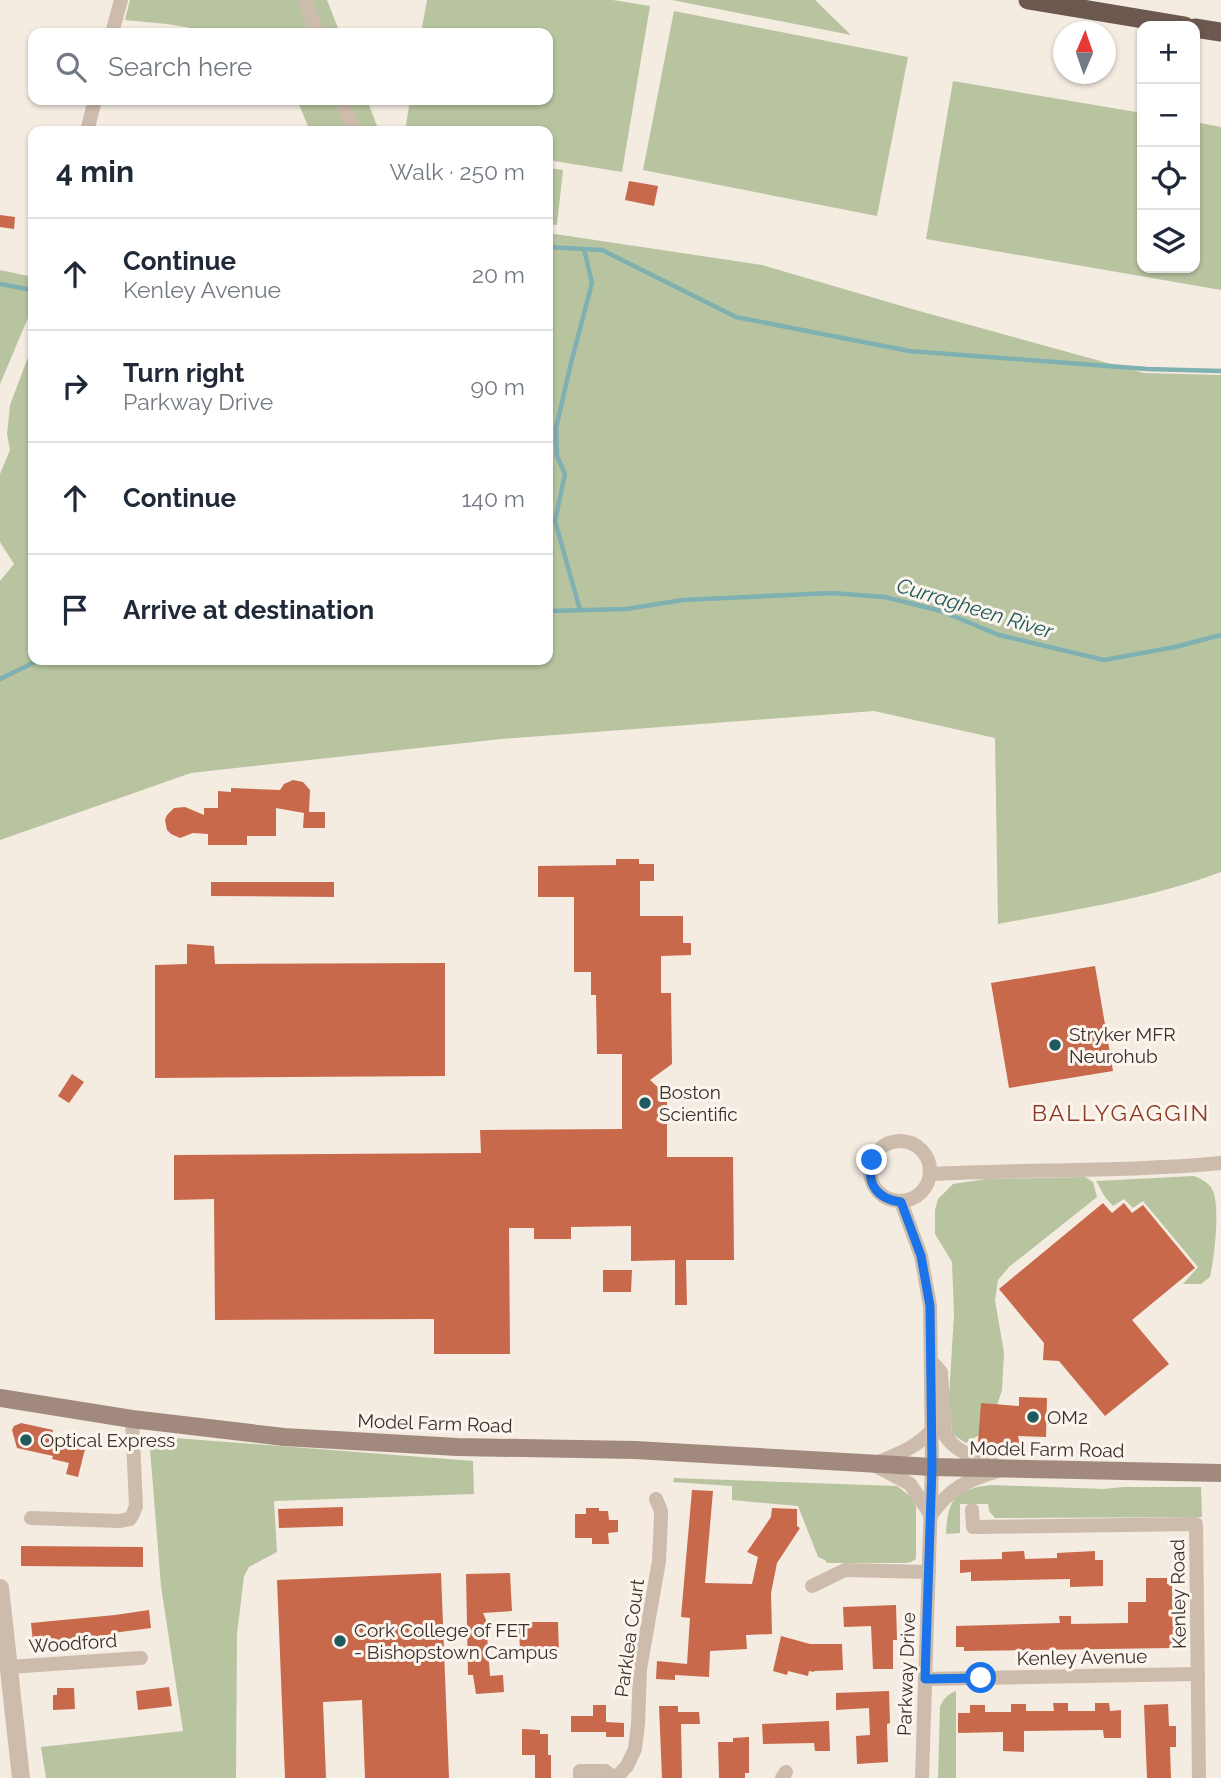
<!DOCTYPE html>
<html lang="en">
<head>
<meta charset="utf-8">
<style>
	:root { --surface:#fff; --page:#f6f6f7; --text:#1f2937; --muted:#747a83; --line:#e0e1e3 }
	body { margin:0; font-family:Raleway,sans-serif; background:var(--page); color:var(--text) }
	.controls { position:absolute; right:21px; top:21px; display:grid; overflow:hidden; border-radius:14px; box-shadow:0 2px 5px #0004 }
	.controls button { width:63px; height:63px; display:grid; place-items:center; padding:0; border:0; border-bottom:2px solid var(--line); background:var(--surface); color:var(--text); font:35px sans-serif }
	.compass { position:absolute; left:1053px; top:21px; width:63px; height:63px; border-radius:50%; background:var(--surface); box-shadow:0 2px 5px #0004; rotate:2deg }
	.stop { position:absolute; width:21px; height:21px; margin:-16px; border:5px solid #1a73e8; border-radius:50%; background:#fff }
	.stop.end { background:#1a73e8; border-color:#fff; box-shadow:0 2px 7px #0008 }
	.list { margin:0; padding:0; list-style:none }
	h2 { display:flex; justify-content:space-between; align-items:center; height:91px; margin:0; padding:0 28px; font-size:30px }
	h2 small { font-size:23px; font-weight:400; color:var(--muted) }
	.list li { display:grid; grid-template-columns:46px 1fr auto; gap:21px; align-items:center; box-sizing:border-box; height:112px; padding:0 28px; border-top:2px solid var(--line) }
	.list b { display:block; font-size:26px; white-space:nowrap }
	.list p { margin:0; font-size:23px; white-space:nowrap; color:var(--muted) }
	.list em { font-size:23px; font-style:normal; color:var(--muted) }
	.icon { flex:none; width:38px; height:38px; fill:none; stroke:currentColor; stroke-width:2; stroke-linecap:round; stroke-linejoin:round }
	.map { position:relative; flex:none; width:1221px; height:1778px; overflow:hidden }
	.search { position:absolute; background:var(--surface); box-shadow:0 2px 5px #0004; left:28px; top:28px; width:525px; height:77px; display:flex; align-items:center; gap:18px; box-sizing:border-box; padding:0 24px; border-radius:14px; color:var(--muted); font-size:26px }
	.panel { position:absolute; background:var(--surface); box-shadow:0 2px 5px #0004; left:28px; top:126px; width:525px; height:539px; border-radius:14px }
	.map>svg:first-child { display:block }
	.green { fill:#b8c4a0 }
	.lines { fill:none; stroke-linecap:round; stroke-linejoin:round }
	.stream { stroke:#7fb0b2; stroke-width:4.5 }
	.building { fill:#c8694b }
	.minor { stroke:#cdbbac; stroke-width:14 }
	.tertiary { stroke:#cdbbac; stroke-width:18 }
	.secondary { stroke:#a18a7d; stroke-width:18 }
	.trunk { stroke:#6c584f; stroke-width:19 }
	.route { stroke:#1a73e8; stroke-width:9 }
	.poi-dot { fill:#1f5a5e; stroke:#fbf5ee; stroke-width:2.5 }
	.labels { text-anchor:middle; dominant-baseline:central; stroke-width:6; stroke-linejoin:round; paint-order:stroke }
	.poi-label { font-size:19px; fill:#3b302b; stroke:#fbf5ee; text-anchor:start }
	.street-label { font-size:19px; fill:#3b302b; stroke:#fbf5ee }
	.water-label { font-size:21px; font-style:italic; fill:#1f5a5e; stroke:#fbf5ee }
	.quarter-label { font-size:23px; letter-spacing:2px; fill:#8c3b22; stroke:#fbf5ee }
</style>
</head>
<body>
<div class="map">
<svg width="1221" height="1778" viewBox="0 0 1221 1778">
	<rect width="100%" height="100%" fill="#f4ebe1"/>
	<g class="green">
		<polygon points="130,0 299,0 312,33 220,33 167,24 125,20"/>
		<polygon points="310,0 327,0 340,33 322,33"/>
		<polygon points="427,0 613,0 650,6 622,172 548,160 548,131 405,131 410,100 548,100 548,33 421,33"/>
		<polygon points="672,0 815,0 851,35"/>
		<polygon points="674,11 908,57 877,216 643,170"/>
		<polygon points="953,81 1142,113 1142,268 1195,268 1195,122 1221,127 1221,290 926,239"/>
		<polygon points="297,100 336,100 348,131 310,131"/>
		<polygon points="348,100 367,100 379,131 360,131"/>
		<polygon points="548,168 563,170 557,225 548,224"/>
		<path d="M548,233L762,265L912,309L1144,373L1221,375V872C1149,899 1073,910 998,924L995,738L874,711L501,739L191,773L0,840V581L14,564L0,542V474L10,450L7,434L10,405L33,344V660H548Z"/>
		<polygon points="0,270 33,277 33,306 0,384"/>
		<path d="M1194,1176C1201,1179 1208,1182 1212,1189C1221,1205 1214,1259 1210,1277L1201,1284H1183L1198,1267L1143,1201L1133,1208L1124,1199L1113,1206L1105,1197L1096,1181Z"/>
		<polygon points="1085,1177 1093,1182 1097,1197 1009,1267 998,1280 995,1300 1004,1353 1002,1390 995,1412 994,1426 966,1443 952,1434 949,1397 954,1314 952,1262 935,1234 935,1210 938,1199 953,1184 986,1179"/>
		<polygon points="149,1436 473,1461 474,1494 274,1501 277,1552 249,1567 244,1576 237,1634 236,1778 46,1778 41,1747 183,1731 161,1586"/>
		<polygon points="674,1478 897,1486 911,1497 916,1506 916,1559 911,1562 906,1563 827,1563 825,1560 818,1557 798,1506 732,1500 732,1486 673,1482"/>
		<path d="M992,1485L1104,1489L1123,1487H1201L1202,1517L995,1518L989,1511L988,1504H960V1533L946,1534C948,1497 956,1489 992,1485Z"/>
		<path d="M956,1691V1778H938L940,1707C943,1699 948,1694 956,1691Z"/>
	</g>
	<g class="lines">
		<g class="stream">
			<polyline points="548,247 602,250 736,317 909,351 1147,369 1221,371"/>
			<polyline points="0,284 32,290"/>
			<polyline points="580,610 555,521 565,474 557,456 556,428 571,363 592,283 584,249"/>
			<polyline points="548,611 626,609 683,600 831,593 885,597 941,611 999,635 1104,660 1175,647 1221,635"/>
			<polyline points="0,679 39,660"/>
		</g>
	</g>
	<g class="building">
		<polygon points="629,181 658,186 654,206 625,200"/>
		<polygon points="0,215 15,217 14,229 0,227"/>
		<polygon points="293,780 303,782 310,790 309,812 325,812 325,828 303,828 304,813 276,808 276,836 247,836 247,845 208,845 208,834 193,833 180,838 171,834 167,830 165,820 167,815 174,808 185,807 204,815 204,808 218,808 218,791 231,792 231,788 280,790 284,784"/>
		<polygon points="616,859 639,859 639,864 654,864 654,881 640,881 640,916 683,916 683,943 691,943 691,955 661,956 661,993 671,993 672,1064 650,1080 662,1091 667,1098 667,1157 733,1157 734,1260 686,1260 687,1305 675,1305 675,1260 631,1261 631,1226 571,1227 571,1239 534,1239 534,1228 509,1228 510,1354 434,1354 434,1319 215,1320 214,1199 174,1200 174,1155 481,1153 480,1130 622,1129 622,1054 597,1054 596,995 591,995 591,972 574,972 574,897 538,897 538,866 616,865"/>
		<polygon points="211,882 334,882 334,897 211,896"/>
		<polygon points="187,944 214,946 215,964 445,963 445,1076 155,1078 155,965 187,964"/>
		<polygon points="1095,966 1113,1071 1009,1088 991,983"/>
		<polygon points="72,1074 84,1082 69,1103 58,1096"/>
		<polygon points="1103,1203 1112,1213 1124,1203 1132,1213 1143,1205 1195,1268 1132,1320 1169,1364 1105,1416 1059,1361 1043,1360 1044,1343 999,1289"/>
		<polygon points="603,1270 632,1270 631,1292 603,1292"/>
		<polygon points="1019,1397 1047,1398 1046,1437 1018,1436 1020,1446 978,1442 981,1403 1019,1406"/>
		<polygon points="21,1423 53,1430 51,1441 85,1449 78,1477 66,1474 69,1463 52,1459 53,1456 17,1448 12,1430 14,1426"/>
		<polygon points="692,1490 713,1491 705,1583 752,1584 758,1557 747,1552 771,1517 772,1508 797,1509 797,1526 800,1528 777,1563 771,1593 772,1634 746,1635 747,1649 710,1651 709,1677 675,1675 675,1680 656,1679 657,1661 687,1664 690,1618 681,1617"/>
		<polygon points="343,1507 343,1526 279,1528 278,1509"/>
		<polygon points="586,1508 599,1508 599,1511 608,1511 609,1520 618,1520 618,1532 608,1533 609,1544 592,1544 592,1538 575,1538 575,1514 586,1514"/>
		<polygon points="21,1546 143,1547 143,1567 21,1566"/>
		<polygon points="1024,1551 1025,1559 1057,1558 1057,1553 1095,1551 1095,1560 1103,1560 1103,1586 1070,1587 1070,1579 971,1581 971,1572 960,1573 960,1560 1002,1559 1002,1552"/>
		<polygon points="441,1573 449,1778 365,1778 362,1700 323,1702 326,1778 285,1778 277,1580"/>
		<polygon points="510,1573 512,1611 483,1613 486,1620 490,1676 503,1675 504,1692 476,1694 473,1675 468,1675 466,1574"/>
		<polygon points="1146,1578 1167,1578 1167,1584 1172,1584 1173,1622 1175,1622 1176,1641 1172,1641 1172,1648 964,1651 964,1647 956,1647 956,1626 1060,1623 1059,1616 1071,1616 1071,1624 1128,1623 1128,1602 1146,1602"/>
		<polygon points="896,1605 897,1640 893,1640 893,1669 873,1669 871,1626 844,1627 843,1607"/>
		<polygon points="149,1610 151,1628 113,1633 114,1635 33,1642 31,1623 115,1615"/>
		<polygon points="519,1622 558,1622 559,1653 520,1654"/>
		<polygon points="781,1636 810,1644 842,1644 843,1670 814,1671 814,1672 809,1671 808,1676 788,1671 787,1675 773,1671"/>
		<polygon points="169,1687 172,1706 138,1710 136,1691"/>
		<polygon points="57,1688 74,1688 75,1709 53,1710 53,1695 57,1695"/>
		<polygon points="889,1691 890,1723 887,1724 888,1762 857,1764 856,1736 870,1735 869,1708 836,1710 836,1693"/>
		<polygon points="1053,1703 1068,1703 1068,1711 1095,1711 1095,1703 1109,1703 1110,1711 1121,1710 1121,1738 1104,1738 1103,1730 1024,1731 1024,1752 1003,1751 1003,1732 958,1733 958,1713 970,1713 970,1705 985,1705 985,1712 1011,1712 1011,1704 1026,1704 1026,1711 1054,1711"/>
		<polygon points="1168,1704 1169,1726 1176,1726 1176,1747 1170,1747 1171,1778 1147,1778 1144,1705"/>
		<polygon points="593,1705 606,1705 606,1722 624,1723 624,1737 606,1737 606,1732 571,1732 571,1716 593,1716"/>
		<polygon points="659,1706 678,1706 678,1712 699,1712 700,1724 681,1724 682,1778 662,1778"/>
		<polygon points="829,1721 830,1751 815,1751 814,1743 763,1744 762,1724"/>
		<polygon points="522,1729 540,1730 540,1734 548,1734 548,1755 551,1755 551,1778 535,1778 535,1755 522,1755"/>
		<polygon points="749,1737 749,1773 745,1773 745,1778 719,1778 718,1742 733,1742 733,1738"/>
	</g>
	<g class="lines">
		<g class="minor">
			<polyline points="305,0 317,33"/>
			<polyline points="112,33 121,0"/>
			<polyline points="342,100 354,131"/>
			<polyline points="87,131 95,100"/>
			<circle cx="900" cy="1171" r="30"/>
			<path d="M930,1174C1027,1169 1125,1172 1221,1163"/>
			<polyline points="901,1202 921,1256 930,1306 932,1467 922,1778"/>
			<path d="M934,1364L941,1372L945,1435C955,1453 980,1459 998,1466"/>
			<path d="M876,1463C898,1454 916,1448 932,1430"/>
			<path d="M876,1466L910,1484L931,1515C950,1488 967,1480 998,1471"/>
			<polyline points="972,1510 973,1527 1196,1524 1199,1778"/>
			<polyline points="31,1518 119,1521 130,1519 133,1514 136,1506 132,1419"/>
			<polyline points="812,1586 845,1570 929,1572"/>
			<polyline points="9,1667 141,1658"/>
			<polyline points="925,1679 1198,1674"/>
			<polyline points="580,1778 580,1771 605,1771 615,1778"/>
			<polyline points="616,1778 627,1766 635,1749 638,1724 640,1669 659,1561 661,1517 661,1511 656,1499"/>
			<polyline points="782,1778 786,1772"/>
		</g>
		<polyline class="tertiary" points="0,1588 21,1778"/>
		<polyline class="secondary" points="0,1398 132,1419 284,1437 457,1447 635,1450 932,1467 1221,1473"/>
		<g class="trunk">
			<polyline points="1028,0 1185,26"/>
			<polyline points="1195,28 1221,32"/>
		</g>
	</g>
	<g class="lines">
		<path class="route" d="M872,1160C866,1184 877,1199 901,1202L921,1256L930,1306L932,1467L925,1679L981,1678"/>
	</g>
	<g class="poi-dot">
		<circle cx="1055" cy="1045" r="7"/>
		<circle cx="645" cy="1103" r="7"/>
		<circle cx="1033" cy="1417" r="7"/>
		<circle cx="26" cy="1440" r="7"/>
		<circle cx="340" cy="1641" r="7"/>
	</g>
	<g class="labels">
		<g class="poi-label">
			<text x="1069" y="1034">Stryker MFR<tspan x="1069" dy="22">Neurohub</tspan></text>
			<text x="659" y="1092">Boston<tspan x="659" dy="22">Scientific</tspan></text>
			<text x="1047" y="1417">OM2</text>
			<text x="40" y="1440">Optical Express</text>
			<text x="354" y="1630">Cork College of FET<tspan x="354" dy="22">- Bishopstown Campus</tspan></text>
		</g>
		<g class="street-label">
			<text transform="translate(435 1423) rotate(2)">Model Farm Road</text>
			<text transform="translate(1047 1449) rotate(1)">Model Farm Road</text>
			<text transform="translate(1178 1594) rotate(-91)">Kenley Road</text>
			<text transform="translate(629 1638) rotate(-82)">Parklea Court</text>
			<text transform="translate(73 1643) rotate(-4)">Woodford</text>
			<text transform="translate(1082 1657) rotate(-1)">Kenley Avenue</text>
			<text transform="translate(906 1674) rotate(-88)">Parkway Drive</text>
		</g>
		<g class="water-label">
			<text transform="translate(975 608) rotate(17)">Curragheen River</text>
		</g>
		<g class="quarter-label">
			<text x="1121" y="1112">BALLYGAGGIN</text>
		</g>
	</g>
</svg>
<div class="controls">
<button>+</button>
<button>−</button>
<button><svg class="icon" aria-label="locate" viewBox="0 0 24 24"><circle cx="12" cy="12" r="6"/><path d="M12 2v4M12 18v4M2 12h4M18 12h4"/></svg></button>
<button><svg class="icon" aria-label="layers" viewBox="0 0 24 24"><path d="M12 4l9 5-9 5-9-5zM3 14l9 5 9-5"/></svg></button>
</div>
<svg class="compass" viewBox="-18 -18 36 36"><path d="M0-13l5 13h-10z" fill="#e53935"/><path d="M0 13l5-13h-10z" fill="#747a83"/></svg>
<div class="stop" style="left:981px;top:1678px"></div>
<div class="stop end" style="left:872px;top:1160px"></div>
<div class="search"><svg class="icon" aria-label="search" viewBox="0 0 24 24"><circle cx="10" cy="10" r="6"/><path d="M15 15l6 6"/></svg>Search here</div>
<section class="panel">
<h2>4 min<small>Walk · 250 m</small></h2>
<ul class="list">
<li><svg class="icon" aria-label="ahead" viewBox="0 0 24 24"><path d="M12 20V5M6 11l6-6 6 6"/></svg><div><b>Continue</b><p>Kenley Avenue</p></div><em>20 m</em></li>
<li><svg class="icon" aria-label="right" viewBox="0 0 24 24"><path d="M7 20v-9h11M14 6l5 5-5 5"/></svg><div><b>Turn right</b><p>Parkway Drive</p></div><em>90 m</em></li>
<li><svg class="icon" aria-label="ahead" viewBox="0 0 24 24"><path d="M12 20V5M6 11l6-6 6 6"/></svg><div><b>Continue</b></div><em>140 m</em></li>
<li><svg class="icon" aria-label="arrive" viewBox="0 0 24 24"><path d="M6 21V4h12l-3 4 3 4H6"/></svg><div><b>Arrive at destination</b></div></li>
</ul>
</section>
</div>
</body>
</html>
